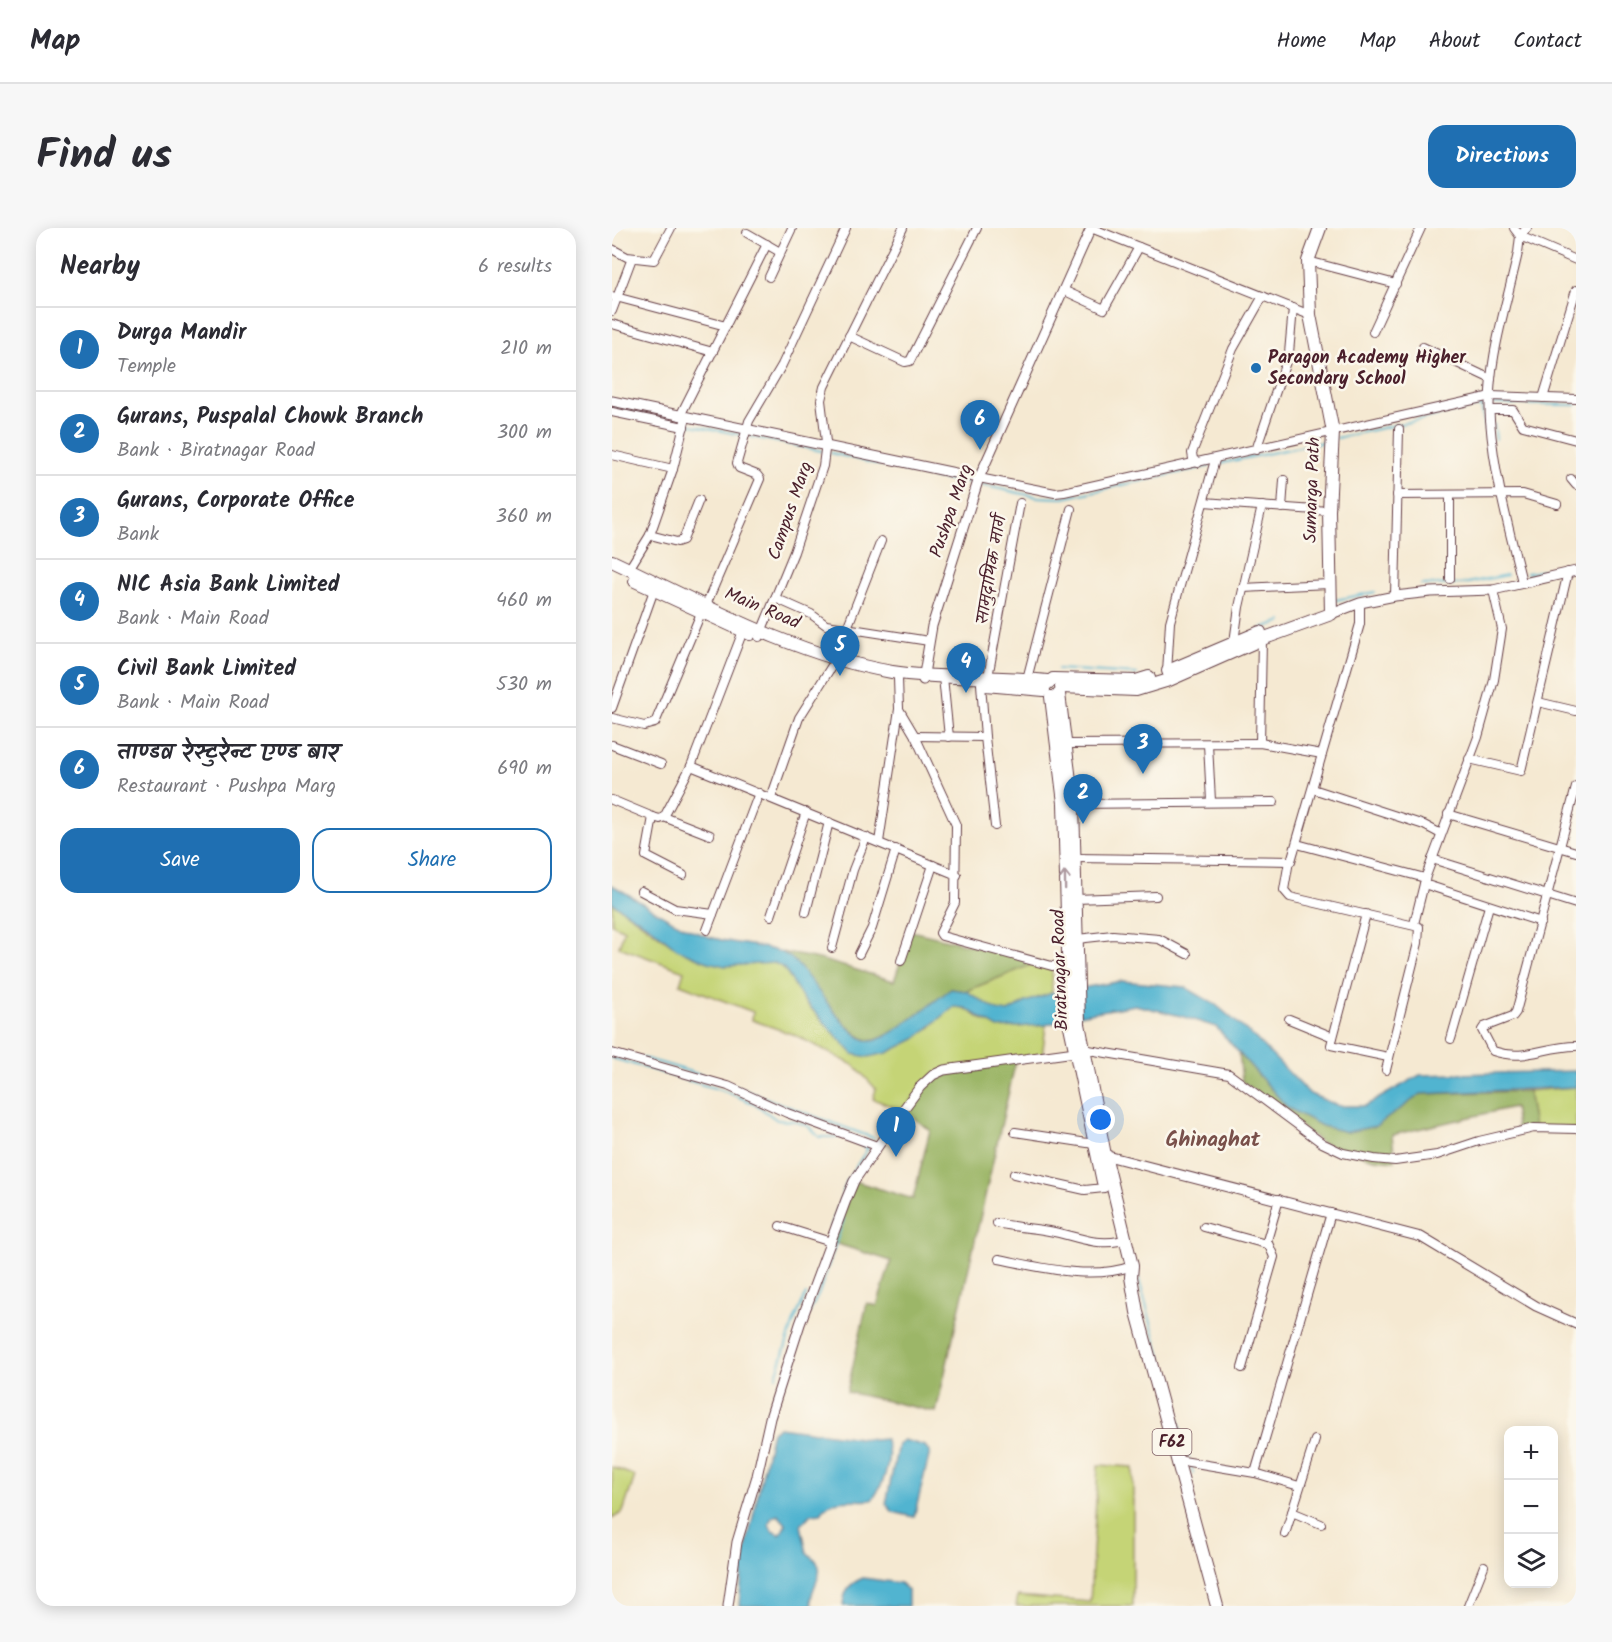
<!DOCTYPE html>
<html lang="en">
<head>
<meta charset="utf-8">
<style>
	:root { --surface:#fff; --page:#f7f7f7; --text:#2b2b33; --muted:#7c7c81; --line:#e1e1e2; --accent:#1f6fb2 }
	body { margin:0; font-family:Kalam,"Playpen Sans Deva",sans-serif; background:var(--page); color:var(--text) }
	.controls { position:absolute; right:18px; bottom:18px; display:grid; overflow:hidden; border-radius:12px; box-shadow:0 3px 15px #0003 }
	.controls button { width:54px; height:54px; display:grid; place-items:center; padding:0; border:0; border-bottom:2px solid var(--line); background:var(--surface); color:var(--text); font:30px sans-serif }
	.you { position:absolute; left:489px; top:892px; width:21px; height:21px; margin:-15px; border:4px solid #fff; border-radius:50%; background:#1a73e8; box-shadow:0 0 0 9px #1a73e833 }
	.badge { display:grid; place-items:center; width:39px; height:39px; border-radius:50%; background:var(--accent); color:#fff; font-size:20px; font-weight:700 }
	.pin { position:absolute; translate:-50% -50px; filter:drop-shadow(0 2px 3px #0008) }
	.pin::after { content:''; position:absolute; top:32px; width:21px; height:18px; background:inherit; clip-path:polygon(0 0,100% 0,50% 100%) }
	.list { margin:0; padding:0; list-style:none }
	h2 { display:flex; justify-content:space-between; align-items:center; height:78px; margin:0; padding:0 24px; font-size:26px }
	h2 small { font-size:20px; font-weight:400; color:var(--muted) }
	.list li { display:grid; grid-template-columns:39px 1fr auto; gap:18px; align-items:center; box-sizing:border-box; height:84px; padding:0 24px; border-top:2px solid var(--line) }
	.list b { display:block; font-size:22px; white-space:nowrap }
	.list p { margin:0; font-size:20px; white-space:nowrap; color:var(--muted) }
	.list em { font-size:20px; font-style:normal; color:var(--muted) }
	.actions { display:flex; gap:12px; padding:18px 24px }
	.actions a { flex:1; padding:14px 0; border:2px solid var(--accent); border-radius:18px; text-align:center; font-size:21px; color:var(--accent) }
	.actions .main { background:var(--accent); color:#fff }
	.icon { flex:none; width:33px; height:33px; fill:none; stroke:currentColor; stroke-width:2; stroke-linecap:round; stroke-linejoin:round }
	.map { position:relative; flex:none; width:964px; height:1378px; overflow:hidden; border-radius:18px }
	header { display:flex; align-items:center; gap:36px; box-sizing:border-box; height:84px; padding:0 30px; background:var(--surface); border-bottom:2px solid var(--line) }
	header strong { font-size:28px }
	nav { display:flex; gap:33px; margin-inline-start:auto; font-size:21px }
	.intro { display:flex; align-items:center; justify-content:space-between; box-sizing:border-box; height:144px; padding:0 36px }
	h1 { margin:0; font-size:42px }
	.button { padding:15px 27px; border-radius:18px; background:var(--accent); color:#fff; font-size:21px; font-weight:700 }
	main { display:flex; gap:36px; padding:0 36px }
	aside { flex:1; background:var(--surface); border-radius:18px; box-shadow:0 3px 15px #0003 }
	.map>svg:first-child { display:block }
	.green { fill:#c5d476; stroke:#887a50; stroke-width:1.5 }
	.forest { fill:#9cb667; stroke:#736a49; stroke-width:1.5 }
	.water { fill:#51b4d0; stroke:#4e6a7e; stroke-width:1.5; fill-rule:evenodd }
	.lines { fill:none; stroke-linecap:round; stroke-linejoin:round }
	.stream { stroke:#51b4d0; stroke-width:2 }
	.minor-casing { stroke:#643d44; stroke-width:10 }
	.tertiary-casing { stroke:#643d44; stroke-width:11 }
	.primary-casing { stroke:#643d44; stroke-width:14 }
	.minor { stroke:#fff; stroke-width:8 }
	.tertiary { stroke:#fff; stroke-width:9 }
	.primary { stroke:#fff; stroke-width:12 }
	.oneway { stroke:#ae9aa0 }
	.poi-dot { fill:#1f6fb2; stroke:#fbf7ec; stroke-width:2 }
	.labels { text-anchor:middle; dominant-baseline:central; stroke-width:5; stroke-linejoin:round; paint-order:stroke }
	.shield { fill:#fbf7ec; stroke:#7f6065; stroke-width:1.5 }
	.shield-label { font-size:16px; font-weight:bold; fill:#4a1f2b }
	.poi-label { font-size:18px; font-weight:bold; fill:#4a1f2b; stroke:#fbf7ec; text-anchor:start }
	.street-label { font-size:18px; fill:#4a1f2b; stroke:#fbf7ec }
	.quarter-label { font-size:21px; font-weight:bold; fill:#79504a; stroke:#fbf7ec }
</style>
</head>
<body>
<header>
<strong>Map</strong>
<nav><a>Home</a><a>Map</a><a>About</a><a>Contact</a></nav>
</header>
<div class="intro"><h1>Find us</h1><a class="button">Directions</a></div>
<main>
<aside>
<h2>Nearby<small>6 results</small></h2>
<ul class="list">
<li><span class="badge">1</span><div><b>Durga Mandir</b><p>Temple</p></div><em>210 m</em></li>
<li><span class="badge">2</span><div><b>Gurans, Puspalal Chowk Branch</b><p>Bank · Biratnagar Road</p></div><em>300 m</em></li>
<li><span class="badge">3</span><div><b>Gurans, Corporate Office</b><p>Bank</p></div><em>360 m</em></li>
<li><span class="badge">4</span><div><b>NIC Asia Bank Limited</b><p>Bank · Main Road</p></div><em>460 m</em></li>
<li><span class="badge">5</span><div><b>Civil Bank Limited</b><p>Bank · Main Road</p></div><em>530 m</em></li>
<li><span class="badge">6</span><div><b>ताण्डव रेस्टुरेन्ट एण्ड बार</b><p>Restaurant · Pushpa Marg</p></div><em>690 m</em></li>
</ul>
<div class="actions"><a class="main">Save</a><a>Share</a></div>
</aside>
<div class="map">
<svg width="964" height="1378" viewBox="0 0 964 1378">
	<rect width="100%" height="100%" fill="#fbf7ec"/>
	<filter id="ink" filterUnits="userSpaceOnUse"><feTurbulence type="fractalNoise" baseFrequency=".0167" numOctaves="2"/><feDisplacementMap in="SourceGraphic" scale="12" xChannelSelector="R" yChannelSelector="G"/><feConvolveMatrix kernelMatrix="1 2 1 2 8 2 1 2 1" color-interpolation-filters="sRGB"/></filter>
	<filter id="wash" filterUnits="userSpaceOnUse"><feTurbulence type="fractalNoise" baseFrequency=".008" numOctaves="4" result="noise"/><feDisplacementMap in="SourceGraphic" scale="24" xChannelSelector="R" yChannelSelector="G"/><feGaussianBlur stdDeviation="1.35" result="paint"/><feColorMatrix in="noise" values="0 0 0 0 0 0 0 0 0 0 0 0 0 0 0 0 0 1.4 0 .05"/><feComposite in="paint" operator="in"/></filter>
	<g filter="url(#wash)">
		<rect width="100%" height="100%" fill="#f5e9d2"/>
		<g class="green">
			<path d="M0,675C33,694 60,724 98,734C119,740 150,726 170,739C180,745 184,760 190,770C196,779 207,788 215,796L318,800C325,793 333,780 343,779C356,778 363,789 373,793C393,800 414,799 434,797L430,829L332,842L290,882L261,871L264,861L243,838L183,807L140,792L141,784L68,756L72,743L7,719L12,702L0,696Z"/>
			<polygon points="426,734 440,738 440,765 414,774 396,784 385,783 354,763"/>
			<polygon points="964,859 964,901 922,900 916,863"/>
			<polygon points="486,1237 521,1239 521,1378 404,1378 406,1368 478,1374"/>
			<polygon points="0,1239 23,1248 11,1284 0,1291"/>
		</g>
		<g class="forest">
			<path d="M299,703L426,734L354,763L339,761C316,777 290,804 263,812C239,820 193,738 169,724L207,731L282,753Z"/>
			<polygon points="627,825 676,880 711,898 735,904 764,898 809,866 916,863 922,900 906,904 902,879 780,907 783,933 762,931 710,915 630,853"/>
			<polygon points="404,832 324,1184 235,1164 255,1075 265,1078 279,1033 219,1014 242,953 301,971 318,902 291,882 321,847"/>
		</g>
		<g class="water">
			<path d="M0,657C30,674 59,695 92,707C116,717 161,716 179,730C198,745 236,815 260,813C276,812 323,772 339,761L354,763L385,782L396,784L414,774L440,765L510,753L573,759L604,777L643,810L698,866L727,878H753L808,847L964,843V859L809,866L764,898L735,904L710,898L676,880L604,799L569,788L523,777L472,786L434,797L386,800L353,780L342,779L303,811L275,825L256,829L241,826L191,771L172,740L163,735L113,738L96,734L65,721L37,698L0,675Z"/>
			<path d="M167,1199L262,1212L273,1211C282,1229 272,1256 260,1272C242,1274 220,1267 209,1285L199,1286L189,1297L195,1325C223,1342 194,1359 200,1378H127L131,1333L160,1204ZM166,1287L174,1296L168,1307L160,1303L157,1296L160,1289Z"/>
			<polygon points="292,1212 313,1218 318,1224 302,1289 281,1284 274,1276 286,1216"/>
			<path d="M251,1350L288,1355L296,1362V1378H231C232,1362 237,1356 251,1350Z"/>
		</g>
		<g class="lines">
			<g class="stream">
				<polyline points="881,176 964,177"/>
				<polyline points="0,178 57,192"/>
				<polyline points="869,178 875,209"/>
				<polyline points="75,196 210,223"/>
				<polyline points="882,196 884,211"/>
				<polyline points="725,210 874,177"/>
				<polyline points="219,225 321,250 359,255"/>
				<polyline points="606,236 716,213"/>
				<polyline points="369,257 426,269 451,270 598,238"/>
				<polyline points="915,345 964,338"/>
				<polyline points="809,357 851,356 895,347"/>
				<polyline points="724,372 763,364"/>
				<polyline points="650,400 670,393"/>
				<polyline points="446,441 525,446"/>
				<polyline points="0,830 115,864 143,876 165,892 182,893 196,898 207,909 230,909"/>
				<path d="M30,830C110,850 184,883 262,910"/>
				<polyline points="219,999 235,953 256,920 243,914"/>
				<polyline points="525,1045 577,1230"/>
				<polyline points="195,1089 207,1065 232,991"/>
				<polyline points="164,1148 181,1096 194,1066"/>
				<polyline points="579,1238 581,1246"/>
			</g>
		</g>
	</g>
	<g filter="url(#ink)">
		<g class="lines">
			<g class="minor-casing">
				<g id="minor">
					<polyline points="479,0 698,87"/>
					<path d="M902,0L908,8L906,25C894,79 874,137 878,192C882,247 897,301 910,354"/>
					<polyline points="915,0 908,8 964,32"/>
					<polyline points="135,5 168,24"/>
					<polyline points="0,21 15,29 42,32 59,0"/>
					<polyline points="696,33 784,56"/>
					<polyline points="157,49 180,0"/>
					<polyline points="451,62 492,81 527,19"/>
					<polyline points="0,68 114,98"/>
					<polyline points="0,83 20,30"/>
					<polyline points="0,96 101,124"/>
					<polyline points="761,104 809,0"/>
					<polyline points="237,108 293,134 298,133 365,0"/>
					<polyline points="811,119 879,151"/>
					<polyline points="931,170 964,62"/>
					<polyline points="878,182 901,182 911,198 964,212"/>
					<polyline points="0,184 72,199"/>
					<polyline points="68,188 155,16"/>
					<polyline points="644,222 677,125 681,80"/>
					<polyline points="0,227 61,241 38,307 17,341"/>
					<polyline points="586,235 581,231 580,225 621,121 651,68"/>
					<polyline points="61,241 74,189"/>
					<polyline points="367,250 443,265 452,264 879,168 964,171"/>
					<polyline points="959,251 964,257"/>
					<polyline points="785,267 911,266 945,276"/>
					<polyline points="838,267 838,351"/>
					<polyline points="592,274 717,283"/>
					<polyline points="670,280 672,252"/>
					<polyline points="38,307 65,314 71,312 87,272"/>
					<polyline points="631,360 717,356"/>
					<polyline points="783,368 787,201"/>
					<polyline points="163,370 199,386 214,397 317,413"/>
					<polyline points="94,377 148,251 145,247 127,240 125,235 137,193 170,137 234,0"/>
					<polyline points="147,409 182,324 211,238 214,214 209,172 212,159 291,0"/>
					<polyline points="622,414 627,379 650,278"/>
					<polyline points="555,445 558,394 603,232"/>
					<polyline points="331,449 337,509"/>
					<polyline points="376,449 408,275"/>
					<polyline points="286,450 287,481 303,508 344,597 343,675 328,705 330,708 440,738 455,737"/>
					<polyline points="415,451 459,281"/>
					<polyline points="926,474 964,483"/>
					<polyline points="0,480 42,362"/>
					<polyline points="0,490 32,498 43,495 89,385"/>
					<polyline points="303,508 373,509 369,456"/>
					<polyline points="373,509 383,598"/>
					<polyline points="648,515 650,411"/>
					<polyline points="454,516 648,515 710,526"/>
					<polyline points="596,516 599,573"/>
					<polyline points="0,517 49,536"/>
					<polyline points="857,531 909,543 956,344"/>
					<polyline points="79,538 345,647"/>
					<path d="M964,559L904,784L901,788L872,799L870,802L881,823C913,834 932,818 964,818"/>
					<polyline points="701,561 812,597 829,606"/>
					<polyline points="159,570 187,490 221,436 269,313"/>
					<polyline points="0,572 41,589 48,591 52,589 79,538 131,403"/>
					<polyline points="461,576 662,574"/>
					<polyline points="836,586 964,624"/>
					<polyline points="41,589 34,628 71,647"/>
					<polyline points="52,589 98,607"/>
					<polyline points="267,614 287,481"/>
					<polyline points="685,616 813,650"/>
					<polyline points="463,630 679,633 748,396 748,375"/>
					<polyline points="820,631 964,676"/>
					<polyline points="677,633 672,662 678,669 807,699 806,715 774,842"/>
					<polyline points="812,656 929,694"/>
					<polyline points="29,663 63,681 101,686"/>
					<polyline points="464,671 544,668"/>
					<polyline points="194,684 217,594"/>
					<polyline points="754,686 719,817 776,829"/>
					<polyline points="159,688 194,584"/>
					<polyline points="802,696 814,648 866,509 882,452 890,401 881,362"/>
					<polyline points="95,702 147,565"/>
					<polyline points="465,711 501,707 547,711 575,726"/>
					<polyline points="220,720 241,642 254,609"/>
					<polyline points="247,726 260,700 284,621"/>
					<polyline points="289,733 321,637"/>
					<polyline points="677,791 721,809"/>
					<polyline points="839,811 877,678"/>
					<polyline points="471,821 617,846 710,915 731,925 762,931 783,933 825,927 867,913 922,900 964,901"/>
					<polyline points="0,825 116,858 175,885 265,918"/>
					<polyline points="403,904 482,916"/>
					<polyline points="402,946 473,962 492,960"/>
					<path d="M385,995C402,999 419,1000 437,1003C461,1007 481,1018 507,1013"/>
					<polyline points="168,998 219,1014"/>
					<polyline points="592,999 654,1016 667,971"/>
					<path d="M387,1031C428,1039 479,1053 520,1038"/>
					<polyline points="630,1140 662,1029 656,1015"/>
					<polyline points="565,1232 643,1245 687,1258"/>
					<polyline points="643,1245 719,985"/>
					<polyline points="680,1284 709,1296"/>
					<polyline points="673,1306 703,1212"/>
					<polyline points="856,1378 872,1338"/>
				</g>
			</g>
			<g class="tertiary-casing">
				<g id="tertiary">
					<polyline points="0,173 367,250"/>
					<polyline points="719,386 748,375 783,368 819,364 881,362 964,343"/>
					<polyline points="311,452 320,398 367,250 479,0"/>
					<polyline points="488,926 809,1009 924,1078 964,1096"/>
					<polyline points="116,1378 125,1314 145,1248 158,1190 188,1096 234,972 242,953 291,882 308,859 321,847 332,842 463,824"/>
				</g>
			</g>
			<g class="primary-casing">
				<g id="primary">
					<path d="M0,333C89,375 182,427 280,444C331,452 383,447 435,453"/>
					<polyline points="23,353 138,406"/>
					<polyline points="556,443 648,404"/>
					<polyline points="373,457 432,462"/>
					<polyline points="432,458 441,451 524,453 537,449"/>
					<polyline points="449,459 524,462 557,452 650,411 719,386 717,283 721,204 698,87 696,33 708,0"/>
					<polyline points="447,466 461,576 467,796 493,927 520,1038 519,1049 525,1084 605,1378"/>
					<polyline points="439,469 452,575 458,798 491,954"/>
				</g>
			</g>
			<use href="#minor" class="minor"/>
			<use href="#tertiary" class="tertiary"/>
			<use href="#primary" class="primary"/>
		</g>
		<defs><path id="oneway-shaft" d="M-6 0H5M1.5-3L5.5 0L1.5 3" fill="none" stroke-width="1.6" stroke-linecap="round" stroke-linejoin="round" transform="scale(1.5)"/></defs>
		<use class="oneway" href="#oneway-shaft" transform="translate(453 652) rotate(-91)"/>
	</g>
	<circle class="poi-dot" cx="644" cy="140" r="6"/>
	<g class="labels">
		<rect class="shield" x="540.5" y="1201" width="39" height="26" rx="4.5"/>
		<g class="shield-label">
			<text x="560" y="1214">F62</text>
		</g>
		<g class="poi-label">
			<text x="656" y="130">Paragon Academy Higher<tspan x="656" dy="21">Secondary School</tspan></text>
		</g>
		<g class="street-label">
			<text transform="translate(701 262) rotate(-88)">Sumarga Path</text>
			<text transform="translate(179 283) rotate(-71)">Campus Marg</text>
			<text transform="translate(340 283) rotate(-71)">Pushpa Marg</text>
			<text transform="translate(380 342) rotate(-80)">सामुदायिक मार्ग</text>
			<text transform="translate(150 381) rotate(23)">Main Road</text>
			<text transform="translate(449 742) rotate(-92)">Biratnagar Road</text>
		</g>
		<g class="quarter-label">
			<text x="601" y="912">Ghinaghat</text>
		</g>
	</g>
</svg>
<div class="controls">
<button>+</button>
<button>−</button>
<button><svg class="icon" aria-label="layers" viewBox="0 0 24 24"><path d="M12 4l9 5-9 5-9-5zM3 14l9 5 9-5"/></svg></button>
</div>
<div class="you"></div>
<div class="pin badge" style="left:284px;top:929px">1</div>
<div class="pin badge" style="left:471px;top:596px">2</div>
<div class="pin badge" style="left:531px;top:546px">3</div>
<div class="pin badge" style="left:354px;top:465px">4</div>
<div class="pin badge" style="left:228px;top:448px">5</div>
<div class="pin badge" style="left:368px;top:222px">6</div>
</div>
</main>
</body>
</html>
